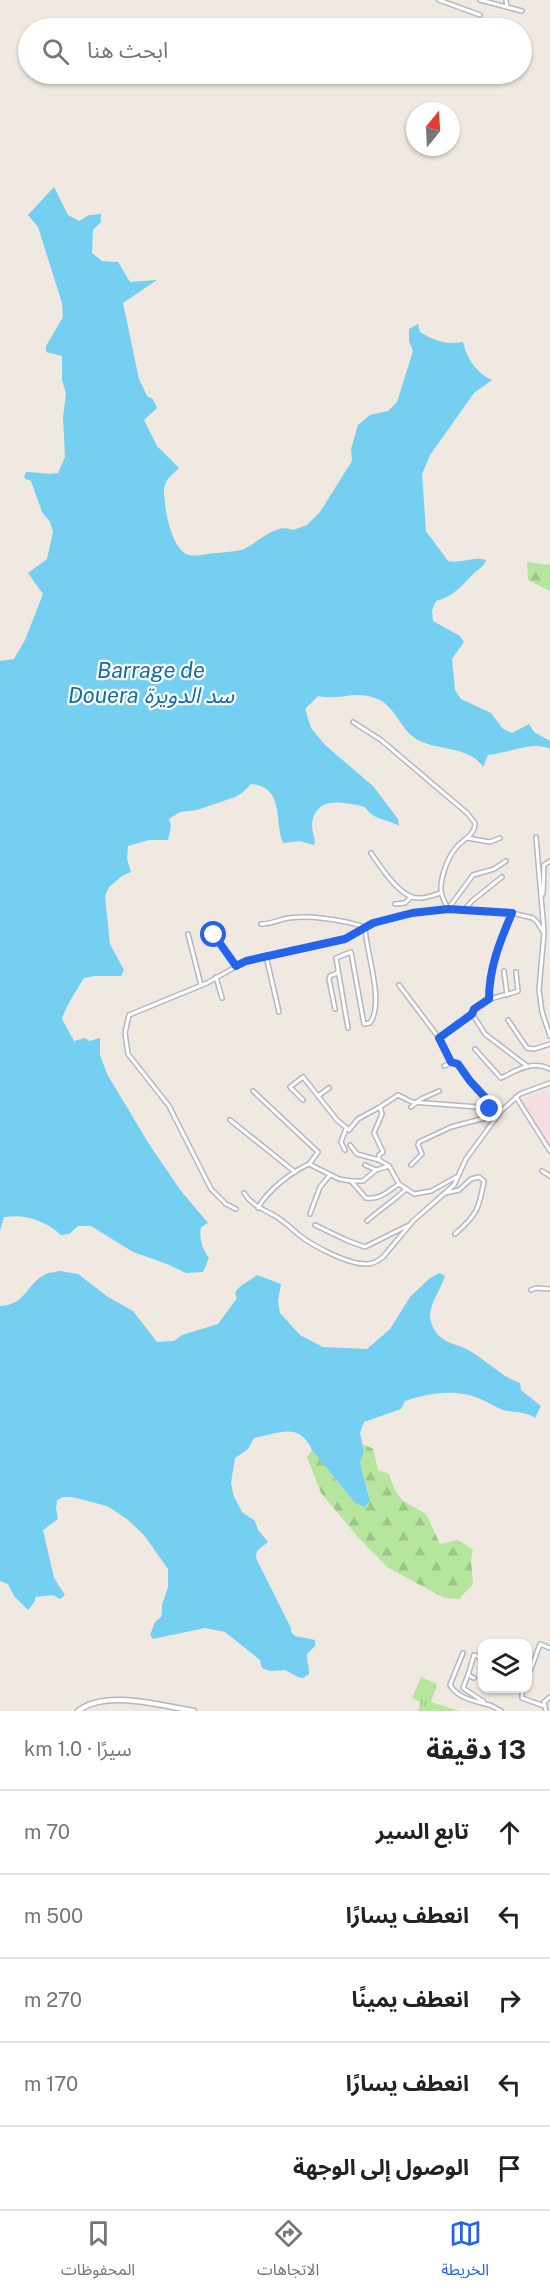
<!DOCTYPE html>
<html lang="ar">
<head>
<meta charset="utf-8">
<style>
	:root { --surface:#fff; --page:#f2f2f2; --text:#222; --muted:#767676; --line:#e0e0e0; --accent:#2563eb }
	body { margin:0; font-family:"Public Sans","Noto Sans Arabic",sans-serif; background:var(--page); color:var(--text); direction:rtl }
	.controls { position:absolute; right:18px; bottom:18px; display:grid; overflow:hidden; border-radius:12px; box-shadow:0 2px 4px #0004 }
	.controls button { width:54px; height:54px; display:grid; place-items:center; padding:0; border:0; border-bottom:2px solid var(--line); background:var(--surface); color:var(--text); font:30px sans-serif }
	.compass { position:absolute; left:406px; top:102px; width:54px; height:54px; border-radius:50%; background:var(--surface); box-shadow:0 2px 4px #0004; rotate:18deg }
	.stop { position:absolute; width:18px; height:18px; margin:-14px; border:4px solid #2563eb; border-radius:50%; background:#fff }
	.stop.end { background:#2563eb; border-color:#fff; box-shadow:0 2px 6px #0008 }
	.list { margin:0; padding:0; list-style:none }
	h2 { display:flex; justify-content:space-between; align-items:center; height:78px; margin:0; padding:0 24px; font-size:26px }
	h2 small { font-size:20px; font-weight:400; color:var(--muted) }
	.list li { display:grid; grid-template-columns:39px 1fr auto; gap:18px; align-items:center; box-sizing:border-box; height:84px; padding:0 24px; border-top:2px solid var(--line) }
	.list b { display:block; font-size:22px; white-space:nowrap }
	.list em { font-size:20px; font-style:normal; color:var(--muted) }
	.icon { flex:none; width:33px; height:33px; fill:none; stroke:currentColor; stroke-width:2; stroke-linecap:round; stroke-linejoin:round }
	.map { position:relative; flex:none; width:550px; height:1711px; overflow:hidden; direction:ltr }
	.search { position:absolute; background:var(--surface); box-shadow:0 2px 4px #0004; left:18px; right:18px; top:18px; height:66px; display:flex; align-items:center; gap:15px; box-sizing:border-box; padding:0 21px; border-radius:33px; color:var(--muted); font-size:22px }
	.sheet { height:498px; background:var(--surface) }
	nav { display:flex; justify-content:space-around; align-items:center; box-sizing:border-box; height:84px; border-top:2px solid var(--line); background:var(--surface); font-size:16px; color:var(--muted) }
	nav a { display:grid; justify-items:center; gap:3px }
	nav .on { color:var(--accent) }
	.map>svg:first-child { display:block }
	.medical { fill:#f5dfe0 }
	.grass { fill:url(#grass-tufts) }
	.forest { fill:url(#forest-firs) }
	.water { fill:#75cff0 }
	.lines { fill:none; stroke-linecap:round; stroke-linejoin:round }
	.minor-casing { stroke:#b4b7c1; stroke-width:6 }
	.tertiary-casing { stroke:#b4b7c1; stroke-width:7 }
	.minor { stroke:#fff; stroke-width:3 }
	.tertiary { stroke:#fff; stroke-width:4 }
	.route { stroke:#2563eb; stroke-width:8 }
	.labels { text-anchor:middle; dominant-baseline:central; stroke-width:4.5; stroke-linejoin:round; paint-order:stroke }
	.water-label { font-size:22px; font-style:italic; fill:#0d6fa3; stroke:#fff }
</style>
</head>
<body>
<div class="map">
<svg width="550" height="1711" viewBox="0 0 550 1711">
	<defs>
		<pattern id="grass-tufts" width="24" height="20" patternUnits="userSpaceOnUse" patternTransform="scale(1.5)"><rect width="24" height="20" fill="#b6e59e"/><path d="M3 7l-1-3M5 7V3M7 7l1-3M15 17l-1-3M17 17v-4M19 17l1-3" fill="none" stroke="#9dc588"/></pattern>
		<pattern id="forest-firs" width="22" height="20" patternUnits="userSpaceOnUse" patternTransform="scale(1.5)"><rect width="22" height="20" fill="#b6e59e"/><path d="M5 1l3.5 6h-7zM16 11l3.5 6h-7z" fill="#9dc588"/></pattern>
	</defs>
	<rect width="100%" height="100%" fill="#efe9e1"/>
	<polygon class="medical" points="550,1089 550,1149 520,1100"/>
	<polygon class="grass" points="421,1677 437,1684 431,1702 459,1711 418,1711 420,1702 412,1698"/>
	<g class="forest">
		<polygon points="527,562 550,565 550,591 528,580"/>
		<path d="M363,1444L373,1449L378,1470L389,1474C398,1502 402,1500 426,1514L440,1544L458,1540L473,1550L471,1560L473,1584L459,1599L444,1598L387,1567L358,1537L321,1493L307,1457L312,1450L355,1503L368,1492L360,1463L364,1452Z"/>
	</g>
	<g class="water">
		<path d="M54,187L68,215L79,221L89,215L101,214V222L93,230L92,253L102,261L118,262L130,282L157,280L123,303L139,379L147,396L153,399L157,408L144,420L157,446L179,468C165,481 162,483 165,503C166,517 174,552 189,555C197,557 209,553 217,553C225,552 236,552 244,549C259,542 276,522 293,530L307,525L320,512L352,461L351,449L358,425L370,415L388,411L397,402L413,351L409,341V329L418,324L420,332C435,341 446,345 463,342C466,357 477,374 492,380L474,393L430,455L422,474L426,531L448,561C461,564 473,556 486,560C483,568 478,569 472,575C461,587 452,597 436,601L432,610L433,621L460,636L464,642L452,659L455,690L461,699L491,713L503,729L512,733L529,724L534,732L550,741V749C532,740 507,754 488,755L483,767C471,748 444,750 425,743C400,735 399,709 378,699C356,689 339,701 318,696L305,709L311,728L325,745L373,786L398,819L399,826C386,818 374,821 365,807C343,802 314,795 312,826C312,833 316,838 314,845L300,841L283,843C274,821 285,787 251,784L242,793L235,797L197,810L180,812L169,819L171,826L168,840H149L128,846L127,859L131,872L122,876L109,887L105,896L110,944L124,970L121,976H95L84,978C77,989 65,1008 62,1019L74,1041L85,1038L89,1041L100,1038V1055L107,1074L149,1144L181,1191L208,1223L201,1227C199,1238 202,1249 209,1258L203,1272L186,1273L167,1264L133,1252L91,1226H78L69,1234L61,1235C44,1220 26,1214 4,1217L0,1231V661L14,659L25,640L43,594L28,573L47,559L53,532L50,522L42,512L31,481L24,478L26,472C37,472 47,475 58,473L65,457L63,417L66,394L62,380V356L46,352V346L63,317L62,303L38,227L28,215Z"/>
		<path d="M60,1271L78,1274L108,1297L133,1311L157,1342L174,1341L182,1335L218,1324L237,1298L235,1293C240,1284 249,1282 257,1275L281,1284L278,1301L280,1313L300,1335L323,1347L367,1349L390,1329L410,1297L430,1278L440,1273L445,1276C441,1290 431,1300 430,1315C430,1322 434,1331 439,1336C447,1343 455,1344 464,1348C484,1357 499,1376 520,1383L521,1390L541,1406L535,1418C525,1411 514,1413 503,1410C495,1407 487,1401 478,1398C454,1389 430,1393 405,1401L401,1409L364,1422L360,1433L364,1452L360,1463L370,1501L365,1507L355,1503L312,1450C299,1421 278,1434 254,1438L248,1449L235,1458L231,1483L234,1497L242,1512L255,1521L258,1530L268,1542C262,1547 255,1550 256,1558L291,1628V1632L295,1636L315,1640V1646L307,1654C306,1662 310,1666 309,1674L303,1678L298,1677L285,1670L270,1671L262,1668L260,1660L225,1632L205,1628L153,1639L150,1635L155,1622L161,1617L162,1611V1605L168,1587V1569L144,1535L127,1519L107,1506L72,1497H63L57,1500L56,1509L58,1519L43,1530L54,1578L65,1595L60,1599L53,1595L35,1597V1601L28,1610L14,1596L8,1584L0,1581V1306C27,1305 26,1283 46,1274C50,1272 56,1272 60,1271Z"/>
	</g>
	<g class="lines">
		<g class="minor-casing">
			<g id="minor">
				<polyline points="439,0 480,15"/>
				<polyline points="480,0 522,11"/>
				<polyline points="506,0 507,7"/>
				<path d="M353,722L381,740L467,813L475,823C476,835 461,840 455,849C447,859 438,883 442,895C443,900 446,904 448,909L473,875L494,869L506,861"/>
				<polyline points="536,837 544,931"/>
				<polyline points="467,838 490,842 500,838"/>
				<path d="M371,853C380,866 400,898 418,898C425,899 433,895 441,893"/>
				<polyline points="543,894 544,865 550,861"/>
				<polyline points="395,904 405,903 411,897"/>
				<polyline points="465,909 472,901 502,877"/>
				<path d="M261,924C270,924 275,921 284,919C305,914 344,920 365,927C366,954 385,1001 370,1023L364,1024L351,952L336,958L348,1028"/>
				<polyline points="188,934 201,985"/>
				<polyline points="214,935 236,966"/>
				<polyline points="266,956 279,1012"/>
				<polyline points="504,971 507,995"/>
				<path d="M516,972L518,991C503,997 478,997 473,1015L485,1034L527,1066"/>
				<polyline points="216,977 222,998"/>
				<polyline points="399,985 439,1038 451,1063"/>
				<path d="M489,999C489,968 500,941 512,913"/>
				<polyline points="335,1009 329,979 330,976 337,973"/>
				<polyline points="508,1020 527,1048 534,1049 550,1044"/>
				<polyline points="439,1038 473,1015"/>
				<path d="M475,1049L501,1078C517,1070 533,1060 550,1069"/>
				<polyline points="444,1066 451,1063 458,1064 470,1081 494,1106"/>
				<polyline points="253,1091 318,1152 310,1163"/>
				<polyline points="318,1096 329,1088"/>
				<polyline points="516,1097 550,1151"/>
				<polyline points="303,1100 290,1087 303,1077 337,1120 349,1130 358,1119 380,1107 382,1114 374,1133 383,1152 379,1155 379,1160 389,1166 399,1184 414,1194 431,1191 458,1176"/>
				<polyline points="380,1107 398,1095 412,1102 491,1108"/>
				<polyline points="411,1107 421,1099 439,1091"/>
				<polyline points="492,1115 491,1108 496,1107 497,1112 492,1113"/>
				<polyline points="230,1120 295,1172"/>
				<polyline points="350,1145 357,1154 379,1160"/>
				<polyline points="345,1150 341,1142 346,1129"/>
				<polyline points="365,1165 376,1170"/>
				<polyline points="411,1165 422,1154 418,1145 419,1142 451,1127 489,1117 494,1114"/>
				<polyline points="542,1171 550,1176"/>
				<path d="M351,1181L366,1198C380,1200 388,1191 399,1184"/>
				<path d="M244,1193C253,1208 268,1210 281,1220C287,1224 293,1230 299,1235C313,1246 349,1265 367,1264C373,1264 378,1261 383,1257L413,1221L454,1185L466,1159L501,1111L520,1094L550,1083"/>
				<path d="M445,1193L459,1190L471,1179L479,1177L484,1181C479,1209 477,1215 455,1234"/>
				<path d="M258,1208C267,1191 291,1172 309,1164L339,1179L351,1181H363L376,1170L389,1166"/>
				<polyline points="236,1209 226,1204 211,1189 169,1106 128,1054 125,1033 129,1015 207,983 246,961 345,939 380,921 412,913 448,909 512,913 533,918 537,922 544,933 539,990 542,1012 550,1036"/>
				<polyline points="310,1214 320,1187 330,1175"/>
				<path d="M367,1221C380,1209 394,1201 406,1189"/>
				<polyline points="315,1225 346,1240 365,1247 407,1226"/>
				<polyline points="531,1290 536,1288 550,1289"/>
				<path d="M463,1653L450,1685C457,1698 475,1701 489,1705"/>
				<polyline points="531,1669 540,1644 550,1648"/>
				<polyline points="468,1675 474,1655 482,1658"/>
				<polyline points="474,1678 468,1675 463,1688 484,1702"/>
				<polyline points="522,1694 522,1698 544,1706"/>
				<polyline points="490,1705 501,1711"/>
				<polyline points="546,1711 544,1702 550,1697"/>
			</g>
		</g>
		<g class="tertiary-casing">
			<path id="tertiary" d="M78,1711C106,1689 161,1706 194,1711"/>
		</g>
		<use href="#minor" class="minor"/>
		<use href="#tertiary" class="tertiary"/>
	</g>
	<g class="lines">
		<path class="route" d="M214,935L236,966L246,961L345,939L373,923L412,913L448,909L512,913C500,941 489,968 489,999L474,1009L472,1014L439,1038L451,1062L458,1064L470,1081L494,1107L490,1109"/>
	</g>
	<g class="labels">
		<g class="water-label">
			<text x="151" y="670">Barrage de<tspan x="151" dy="25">Douera سد الدويرة</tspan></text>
		</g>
	</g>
</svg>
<div class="controls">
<button><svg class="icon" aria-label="layers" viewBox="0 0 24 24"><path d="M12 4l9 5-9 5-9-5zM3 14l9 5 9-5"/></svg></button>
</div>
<svg class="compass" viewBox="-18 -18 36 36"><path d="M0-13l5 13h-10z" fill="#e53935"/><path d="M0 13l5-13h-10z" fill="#767676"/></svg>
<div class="stop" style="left:214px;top:935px"></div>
<div class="stop end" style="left:490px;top:1109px"></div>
<div class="search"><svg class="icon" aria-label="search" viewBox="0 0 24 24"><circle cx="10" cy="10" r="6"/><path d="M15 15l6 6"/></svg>ابحث هنا</div>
</div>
<section class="sheet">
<h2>13 دقيقة<small>سيرًا · 1.0 km</small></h2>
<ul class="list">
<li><svg class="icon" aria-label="ahead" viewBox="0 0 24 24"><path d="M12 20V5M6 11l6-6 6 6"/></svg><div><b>تابع السير</b></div><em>70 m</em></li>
<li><svg class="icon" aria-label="left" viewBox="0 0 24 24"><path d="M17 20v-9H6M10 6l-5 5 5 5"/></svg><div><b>انعطف يسارًا</b></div><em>500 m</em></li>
<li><svg class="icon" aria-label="right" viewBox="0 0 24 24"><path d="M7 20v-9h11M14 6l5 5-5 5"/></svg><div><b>انعطف يمينًا</b></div><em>270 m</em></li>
<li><svg class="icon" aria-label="left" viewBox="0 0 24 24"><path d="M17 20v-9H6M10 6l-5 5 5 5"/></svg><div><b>انعطف يسارًا</b></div><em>170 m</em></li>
<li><svg class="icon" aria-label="arrive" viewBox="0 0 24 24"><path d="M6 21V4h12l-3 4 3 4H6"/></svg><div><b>الوصول إلى الوجهة</b></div></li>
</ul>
</section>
<nav>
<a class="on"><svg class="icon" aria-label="map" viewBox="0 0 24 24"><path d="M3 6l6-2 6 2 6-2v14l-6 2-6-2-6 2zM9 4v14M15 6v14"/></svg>الخريطة</a>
<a><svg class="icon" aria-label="directions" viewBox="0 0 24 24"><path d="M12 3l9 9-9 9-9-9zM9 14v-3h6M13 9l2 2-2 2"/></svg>الاتجاهات</a>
<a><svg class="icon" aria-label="saved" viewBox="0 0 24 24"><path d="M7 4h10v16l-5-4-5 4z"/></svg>المحفوظات</a>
</nav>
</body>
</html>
